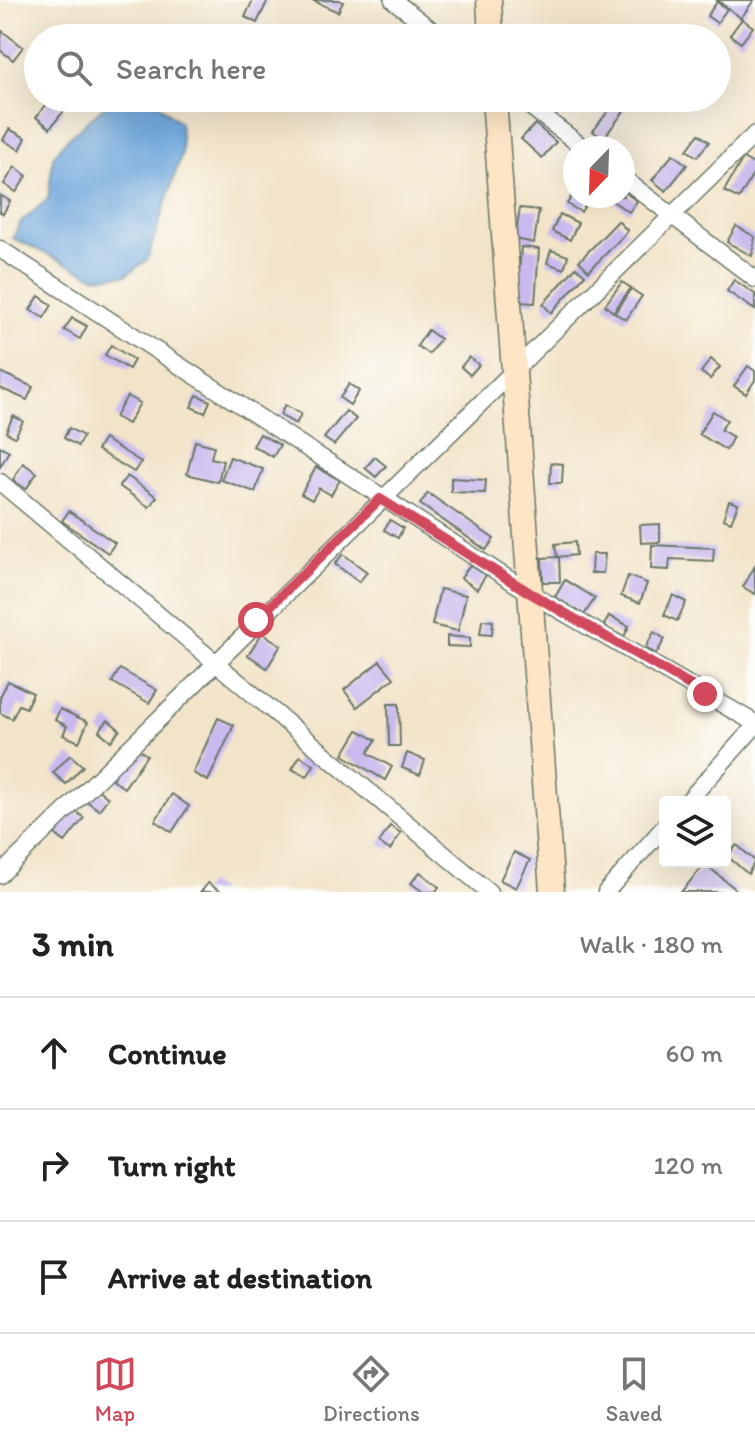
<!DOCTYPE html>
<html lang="en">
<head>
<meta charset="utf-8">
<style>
	:root { --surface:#fff; --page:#f2f2f2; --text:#222; --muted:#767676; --line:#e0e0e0; --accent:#d1495b }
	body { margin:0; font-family:Itim,sans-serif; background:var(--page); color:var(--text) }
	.controls { position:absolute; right:24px; bottom:24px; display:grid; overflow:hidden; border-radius:8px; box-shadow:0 8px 32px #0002 }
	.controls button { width:72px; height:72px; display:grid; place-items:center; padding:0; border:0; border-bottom:2px solid var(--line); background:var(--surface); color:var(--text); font:40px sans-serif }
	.compass { position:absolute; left:563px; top:136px; width:72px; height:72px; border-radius:50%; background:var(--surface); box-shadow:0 8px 32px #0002; rotate:203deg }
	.stop { position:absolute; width:24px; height:24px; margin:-18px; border:6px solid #d1495b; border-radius:50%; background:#fff }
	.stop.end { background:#d1495b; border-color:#fff; box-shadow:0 2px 8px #0008 }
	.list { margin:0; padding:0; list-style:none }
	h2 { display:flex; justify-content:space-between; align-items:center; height:104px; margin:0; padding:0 32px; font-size:34px }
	h2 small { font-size:26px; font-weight:400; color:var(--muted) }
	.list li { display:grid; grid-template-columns:52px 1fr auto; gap:24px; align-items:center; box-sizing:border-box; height:112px; padding:0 32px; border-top:2px solid var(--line) }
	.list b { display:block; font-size:30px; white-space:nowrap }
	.list em { font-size:26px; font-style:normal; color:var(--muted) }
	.icon { flex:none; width:44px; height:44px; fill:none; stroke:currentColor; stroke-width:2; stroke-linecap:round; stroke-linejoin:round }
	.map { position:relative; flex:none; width:755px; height:892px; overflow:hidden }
	.search { position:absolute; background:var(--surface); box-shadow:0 8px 32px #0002; left:24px; right:24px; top:24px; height:88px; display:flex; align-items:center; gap:20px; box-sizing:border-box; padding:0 28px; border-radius:44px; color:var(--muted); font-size:30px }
	.sheet { height:440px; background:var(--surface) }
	nav { display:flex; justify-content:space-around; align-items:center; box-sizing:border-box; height:112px; border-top:2px solid var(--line); background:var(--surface); font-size:22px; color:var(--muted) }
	nav a { display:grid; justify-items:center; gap:4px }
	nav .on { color:var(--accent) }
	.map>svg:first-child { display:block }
	.water { fill:#6ba4da; stroke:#457087; stroke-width:2 }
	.building { fill:#c9b9ef }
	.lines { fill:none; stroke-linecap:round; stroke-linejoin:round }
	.street-casing { stroke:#697768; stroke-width:19 }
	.secondary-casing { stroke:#697768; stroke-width:27 }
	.street { stroke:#fff; stroke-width:16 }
	.secondary { stroke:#fde5c5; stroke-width:24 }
	.route { stroke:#d1495b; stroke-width:10 }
</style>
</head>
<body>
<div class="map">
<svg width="755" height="892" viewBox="0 0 755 892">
	<rect width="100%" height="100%" fill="#fdfcf7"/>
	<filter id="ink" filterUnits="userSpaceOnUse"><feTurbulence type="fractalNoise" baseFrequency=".0125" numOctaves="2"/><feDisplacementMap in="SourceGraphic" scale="16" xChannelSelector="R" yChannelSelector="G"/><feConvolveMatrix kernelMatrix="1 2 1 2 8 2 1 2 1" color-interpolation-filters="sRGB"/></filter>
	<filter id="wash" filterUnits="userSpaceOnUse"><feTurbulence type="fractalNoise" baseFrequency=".006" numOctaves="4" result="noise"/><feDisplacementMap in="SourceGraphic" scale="32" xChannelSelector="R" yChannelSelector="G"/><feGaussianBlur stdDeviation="1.8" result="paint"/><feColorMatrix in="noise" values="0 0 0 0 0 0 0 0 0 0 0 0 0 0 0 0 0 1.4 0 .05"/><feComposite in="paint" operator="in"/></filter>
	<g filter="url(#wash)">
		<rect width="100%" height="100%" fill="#f2e4c9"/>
		<polygon class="water" points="128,98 156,102 180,123 182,153 147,260 126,275 95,277 13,238 20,223 48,199 53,157 65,141 109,102"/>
		<g id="blocks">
			<g class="building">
				<polygon points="253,0 268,0 257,23 245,17"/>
				<polygon points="312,0 339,0 343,2 338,12"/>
				<polygon points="717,0 754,0 741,18"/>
				<polygon points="717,2 727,9 717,23 707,16"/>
				<polygon points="742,19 753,27 741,43 730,35"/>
				<polygon points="2,31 23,47 13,60 0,50"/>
				<polygon points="618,98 634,98 603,139 593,131"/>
				<polygon points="50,100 64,111 50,128 36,117"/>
				<polygon points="535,124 556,142 542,158 521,139"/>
				<polygon points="9,129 26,138 20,150 3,140"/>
				<polygon points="699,134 709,142 697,157 687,150"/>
				<polygon points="673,154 687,165 666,191 652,180"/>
				<polygon points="743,158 755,165 755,171 739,199 724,191"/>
				<polygon points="15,167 27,176 16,192 4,184"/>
				<polygon points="575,191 575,196 590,197 581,212 567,204"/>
				<polygon points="623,191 637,201 629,212 612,201 616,196 623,196"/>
				<polygon points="0,195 10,201 3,214 0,212"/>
				<polygon points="520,208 539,210 534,243 515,239"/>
				<polygon points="560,214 578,223 570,240 552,231"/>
				<polygon points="618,221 628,231 589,271 579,261"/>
				<polygon points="736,226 755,237 752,256 727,242"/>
				<polygon points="521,247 539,249 535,303 517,302"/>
				<polygon points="551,250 568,256 564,269 547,263"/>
				<polygon points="576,267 585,275 551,313 543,304"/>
				<polygon points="734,280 755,294 755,310 727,291"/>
				<polygon points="622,282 631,288 613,312 605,305"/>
				<polygon points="631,289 642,296 626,320 615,313"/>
				<polygon points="39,296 52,305 44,318 30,310"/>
				<polygon points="72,318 87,326 80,339 64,330"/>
				<polygon points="428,330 440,339 429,354 417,346"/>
				<polygon points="111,345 134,360 129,369 105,355"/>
				<polygon points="469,357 479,365 470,375 461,367"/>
				<polygon points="711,359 720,367 710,379 701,372"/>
				<polygon points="748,366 755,371 755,380 746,394 734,386"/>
				<polygon points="0,372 33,387 27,400 0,388"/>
				<polygon points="349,384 359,391 350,405 340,398"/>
				<polygon points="197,395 210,401 205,413 191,407"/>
				<polygon points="127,396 140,403 128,424 115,417"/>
				<polygon points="285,405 301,414 296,424 280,415"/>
				<polygon points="346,411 356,419 334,445 324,438"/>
				<polygon points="713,411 727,420 721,430 733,437 726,450 699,434"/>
				<polygon points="13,416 23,421 15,437 6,432"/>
				<polygon points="69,428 83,436 78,446 64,438"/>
				<polygon points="260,434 280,445 273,457 253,446"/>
				<polygon points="104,439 141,462 134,472 97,450"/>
				<polygon points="195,441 214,446 211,458 223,461 218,482 187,474"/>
				<polygon points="0,446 9,451 0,467"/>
				<polygon points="230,457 263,469 255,492 221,480"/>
				<polygon points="375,457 386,466 376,477 365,468"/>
				<polygon points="23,463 37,473 26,489 13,480"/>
				<polygon points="551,463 563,464 562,483 550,483"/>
				<polygon points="316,467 340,480 331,495 319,488 312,500 301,494"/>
				<polygon points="127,476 157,497 149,507 119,486"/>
				<polygon points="451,478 486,480 485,493 451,492"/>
				<polygon points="428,493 494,539 486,550 420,504"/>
				<polygon points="729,501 738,504 731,522 723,519"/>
				<polygon points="69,511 115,543 108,553 62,521"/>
				<polygon points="390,520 403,528 398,538 384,530"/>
				<polygon points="660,524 660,542 641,543 640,525"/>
				<polygon points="575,542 576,555 557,557 555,544"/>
				<polygon points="652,545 714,548 713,561 670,559 669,570 651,569"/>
				<polygon points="343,554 367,572 359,582 335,564"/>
				<polygon points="592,554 605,554 603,573 591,573"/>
				<polygon points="559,557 560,582 543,582 542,558"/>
				<polygon points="470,565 486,575 477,589 461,578"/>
				<polygon points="755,566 755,594 743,587"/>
				<polygon points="628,576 647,583 640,603 621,596"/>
				<polygon points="565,580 595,598 584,615 555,597"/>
				<polygon points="440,589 466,595 458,631 432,625"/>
				<polygon points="673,595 686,602 677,621 664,615"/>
				<polygon points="609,616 629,626 624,637 603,627"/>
				<polygon points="482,620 493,621 492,635 480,634"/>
				<polygon points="654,632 665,639 656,654 645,648"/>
				<polygon points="262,633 281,645 267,668 248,655"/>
				<polygon points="447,636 470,638 470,647 447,646"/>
				<polygon points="380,661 394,678 357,707 344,690"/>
				<polygon points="120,669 157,690 149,703 112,682"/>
				<polygon points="8,681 33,693 26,708 19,705 12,719 0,713 0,697"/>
				<polygon points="388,704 399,704 400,746 389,746"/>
				<polygon points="60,709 88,722 79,742 63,735 67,726 55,720"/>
				<polygon points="218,718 234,725 208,781 193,773"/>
				<polygon points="108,720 120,730 111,741 99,731"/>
				<polygon points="358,730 376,740 368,753 392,767 385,780 343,755"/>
				<polygon points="134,747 147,755 124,788 112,779"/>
				<polygon points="407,753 425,760 420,775 402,768"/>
				<polygon points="70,755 83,766 66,784 53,773"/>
				<polygon points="300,756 314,765 307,777 292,769"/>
				<polygon points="95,787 108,798 99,810 85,800"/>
				<polygon points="172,794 189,806 172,832 155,821"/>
				<polygon points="74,810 84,818 65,842 55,834"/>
				<polygon points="390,826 401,833 390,850 379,843"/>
				<polygon points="737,845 755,861 748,874 727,856"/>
				<polygon points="514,852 530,860 516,888 500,880"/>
				<polygon points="705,864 739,892 681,892"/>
				<polygon points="420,872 439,887 435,892 423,892 411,883"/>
				<polygon points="208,883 221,892 201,892"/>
			</g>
		</g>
	</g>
	<g filter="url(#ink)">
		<use href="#blocks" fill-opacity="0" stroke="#697768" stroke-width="2"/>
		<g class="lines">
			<g class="street-casing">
				<g id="street">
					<polyline points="393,0 442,38"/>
					<polyline points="519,98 584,148"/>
					<polyline points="623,178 755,279"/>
					<polyline points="0,249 530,593 755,723"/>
					<polyline points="0,482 489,892"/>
					<polyline points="687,802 755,726"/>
					<polyline points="0,875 755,134"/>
					<polyline points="606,892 665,826"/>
				</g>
			</g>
			<g class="secondary-casing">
				<g id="secondary">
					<polyline points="489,0 491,38"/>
					<polyline points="494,98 552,892"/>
				</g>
			</g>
			<use href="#street" class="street"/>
			<use href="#secondary" class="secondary"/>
		</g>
	</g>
	<g class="lines" filter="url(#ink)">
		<polyline class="route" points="256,620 380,499 530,593 705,694"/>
	</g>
</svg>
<div class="controls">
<button><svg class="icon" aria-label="layers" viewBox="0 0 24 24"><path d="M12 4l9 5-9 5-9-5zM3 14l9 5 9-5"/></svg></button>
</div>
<svg class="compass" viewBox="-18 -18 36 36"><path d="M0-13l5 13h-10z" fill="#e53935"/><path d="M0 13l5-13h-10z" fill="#767676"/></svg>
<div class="stop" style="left:256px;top:620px"></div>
<div class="stop end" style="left:705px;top:694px"></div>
<div class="search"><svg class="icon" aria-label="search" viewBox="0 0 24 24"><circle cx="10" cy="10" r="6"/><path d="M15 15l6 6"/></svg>Search here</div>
</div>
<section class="sheet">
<h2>3 min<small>Walk · 180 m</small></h2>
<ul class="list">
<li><svg class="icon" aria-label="ahead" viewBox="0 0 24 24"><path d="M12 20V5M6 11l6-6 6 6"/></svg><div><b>Continue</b></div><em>60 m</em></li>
<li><svg class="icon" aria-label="right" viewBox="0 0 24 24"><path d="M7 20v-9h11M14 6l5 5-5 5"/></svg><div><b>Turn right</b></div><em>120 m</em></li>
<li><svg class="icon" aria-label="arrive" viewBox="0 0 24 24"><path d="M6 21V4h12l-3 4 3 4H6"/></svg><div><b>Arrive at destination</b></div></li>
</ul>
</section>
<nav>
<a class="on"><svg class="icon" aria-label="map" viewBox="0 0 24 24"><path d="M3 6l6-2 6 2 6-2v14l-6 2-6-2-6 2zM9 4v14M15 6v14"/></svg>Map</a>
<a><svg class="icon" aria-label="directions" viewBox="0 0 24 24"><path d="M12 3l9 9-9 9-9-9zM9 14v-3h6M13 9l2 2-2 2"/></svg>Directions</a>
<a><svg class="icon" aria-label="saved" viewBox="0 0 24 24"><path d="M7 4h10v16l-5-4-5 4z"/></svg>Saved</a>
</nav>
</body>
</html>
